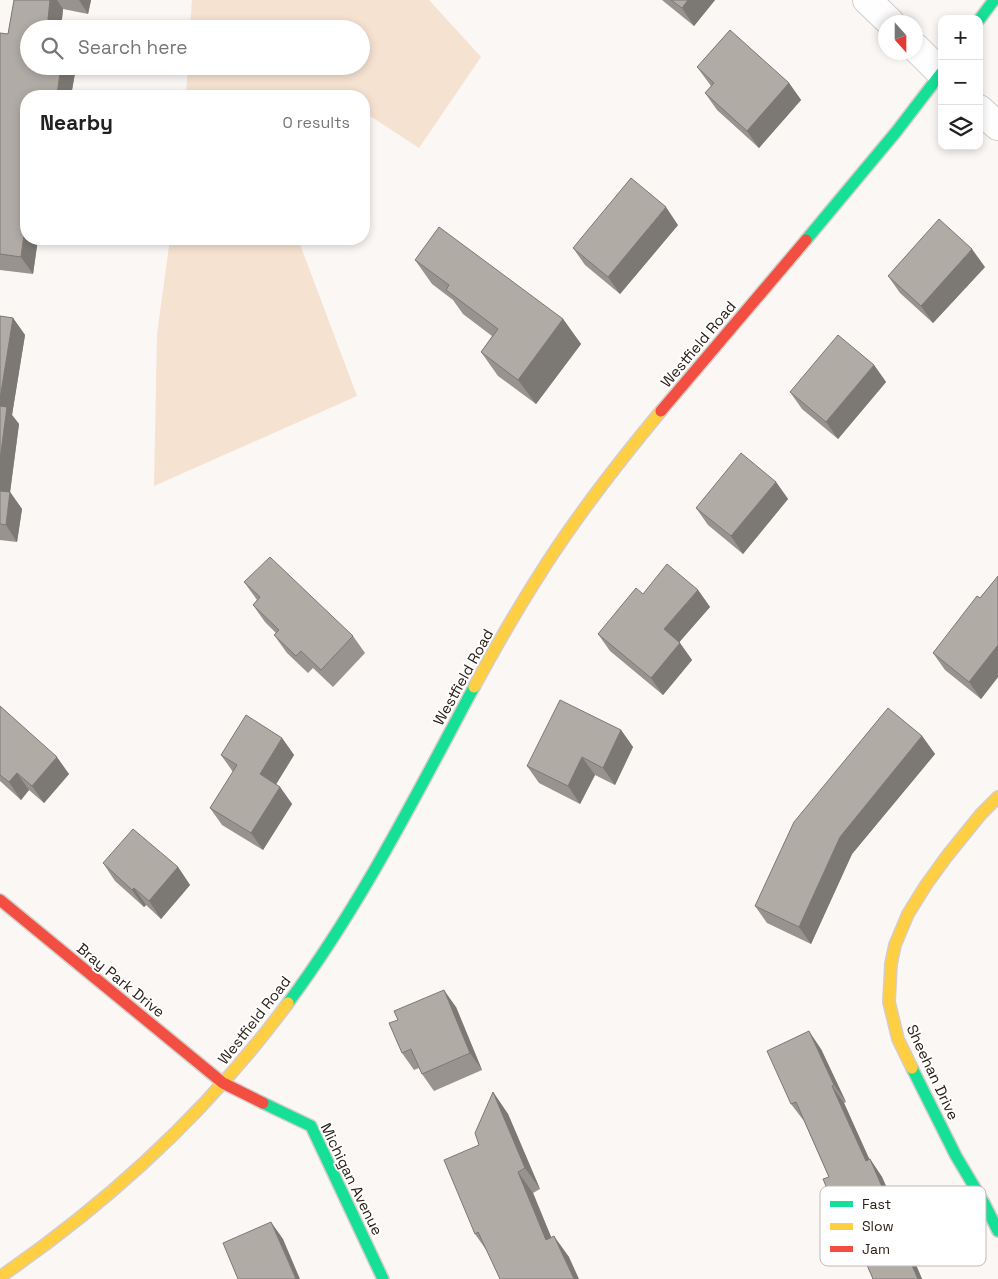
<!DOCTYPE html>
<html lang="en">
<head>
<meta charset="utf-8">
<style>
	:root { --surface:#fff; --page:#f6f6f6; --text:#222; --muted:#767676; --line:#e0e0e0 }
	body { margin:0; font-family:"Space Grotesk",sans-serif; background:var(--page); color:var(--text) }
	.controls { position:absolute; right:15px; top:15px; display:grid; overflow:hidden; border-radius:10px; box-shadow:0 2px 8px #0003 }
	.controls button { width:45px; height:45px; display:grid; place-items:center; padding:0; border:0; border-bottom:1px solid var(--line); background:var(--surface); color:var(--text); font:25px sans-serif }
	.compass { position:absolute; left:878px; top:15px; width:45px; height:45px; border-radius:50%; background:var(--surface); box-shadow:0 2px 8px #0003; rotate:159deg }
	.list { margin:0; padding:0; list-style:none }
	h2 { display:flex; justify-content:space-between; align-items:center; height:65px; margin:0; padding:0 20px; font-size:21px }
	h2 small { font-size:16px; font-weight:400; color:var(--muted) }
	.icon { flex:none; width:28px; height:28px; fill:none; stroke:currentColor; stroke-width:2; stroke-linecap:round; stroke-linejoin:round }
	.map { position:relative; flex:none; width:998px; height:1279px; overflow:hidden }
	.search { position:absolute; background:var(--surface); box-shadow:0 2px 8px #0003; left:20px; top:20px; width:350px; height:55px; display:flex; align-items:center; gap:12px; box-sizing:border-box; padding:0 18px; border-radius:28px; color:var(--muted); font-size:19px }
	.panel { position:absolute; background:var(--surface); box-shadow:0 2px 8px #0003; left:20px; top:90px; width:350px; height:155px; border-radius:20px }
	.map>svg:first-child { display:block }
	.green { fill:#f6e2d1 }
	.lines { fill:none; stroke-linecap:round; stroke-linejoin:round }
	.street-casing { stroke:#d4cdc8; stroke-width:30 }
	.fast-casing { stroke:#d4cdc8; stroke-width:14 }
	.slow-casing { stroke:#d4cdc8; stroke-width:14 }
	.jam-casing { stroke:#d4cdc8; stroke-width:14 }
	.street { stroke:#fefefe; stroke-width:28 }
	.fast { stroke:#16e098; stroke-width:11 }
	.slow { stroke:#ffcf43; stroke-width:11 }
	.jam { stroke:#f24e42; stroke-width:11 }
	.wall { fill:#98938f }
	.shaded-wall { fill:#7c7874 }
	.building { fill:#b1aba6; stroke:#7c7874 }
	.labels { text-anchor:middle; dominant-baseline:central; stroke-width:4; stroke-linejoin:round; paint-order:stroke }
	.street-label { font-size:15px; fill:#2c2118; stroke:#fff }
	.key { fill:#fff; stroke:#c0bcba; stroke-width:1 }
	.key-label { font-size:14px; fill:#2c2118 }
</style>
</head>
<body>
<div class="map">
<svg width="998" height="1279" viewBox="0 0 998 1279">
	<rect width="100%" height="100%" fill="#faf7f5"/>
	<g class="green">
		<polygon points="192,0 429,0 481,57 419,148 364,112 364,96 339,96 330,90 325,96 186,96 188,66 361,66 361,29 190,29"/>
		<polygon points="170,239 298,239 357,396 154,486 157,334"/>
	</g>
	<g class="lines">
		<g class="street-casing">
			<g id="street">
				<polyline points="867,0 890,22"/>
				<polyline points="916,48 942,74"/>
				<polyline points="979,109 998,126"/>
			</g>
		</g>
		<g class="fast-casing">
			<g id="fast">
				<polyline points="979,20 994,0"/>
				<polyline points="806,240 896,132 942,72"/>
				<path d="M288,1003C361,905 416,795 474,687"/>
				<polyline points="912,1068 956,1156 984,1203 998,1231"/>
				<polyline points="263,1103 311,1126 383,1279"/>
			</g>
		</g>
		<g class="slow-casing">
			<g id="slow">
				<path d="M474,687C494,650 515,613 538,577C574,519 617,464 661,411"/>
				<polyline points="912,1068 898,1039 889,1002 891,964 895,945 908,914 926,885 947,856 981,814 998,797"/>
				<path d="M0,1277C109,1202 209,1110 288,1003"/>
			</g>
		</g>
		<g class="jam-casing">
			<g id="jam">
				<polyline points="661,411 806,240"/>
				<polyline points="0,900 223,1083 263,1103"/>
			</g>
		</g>
		<use href="#street" class="street"/>
		<use href="#fast" class="fast"/>
		<use href="#slow" class="slow"/>
		<use href="#jam" class="jam"/>
	</g>
	<g class="wall">
		<polygon points="14,0 91,0 88,14 63,9 61,29 29,29 29,66 70,66 75,73 71,96 26,96 26,239 38,239 33,274 0,270 0,33 8,34"/>
		<polygon points="662,0 715,0 694,26"/>
		<polygon points="697,67 789,83 801,100 759,148 717,110 705,93 711,86"/>
		<polygon points="678,225 620,294 585,265 573,248"/>
		<polygon points="415,260 563,319 581,344 536,404 498,376 481,352 492,336 463,314 453,300 432,284"/>
		<polygon points="985,267 933,323 900,293 888,276"/>
		<polygon points="0,316 13,318 25,335 12,415 19,424 10,492 22,509 17,542 0,540"/>
		<polygon points="874,365 886,382 838,439 802,409 790,392"/>
		<polygon points="776,482 788,499 743,554 708,525 696,508"/>
		<polygon points="998,576 998,677 981,699 945,670 933,653 980,598"/>
		<polygon points="244,582 353,636 365,653 333,687 313,668 308,673 287,653 274,635 276,633 265,622 253,605 257,600"/>
		<polygon points="698,590 710,607 679,642 692,660 663,695 610,651 598,634 643,594"/>
		<polygon points="0,706 69,774 44,803 29,790 21,800 0,781"/>
		<polygon points="621,730 633,747 615,785 595,775 580,804 539,783 527,766"/>
		<polygon points="922,736 935,754 852,854 811,944 767,923 755,906"/>
		<polygon points="282,738 294,755 276,784 280,787 292,804 263,850 222,825 210,808 233,772 221,755"/>
		<polygon points="103,863 178,867 190,885 161,919 146,905 144,907 115,881"/>
		<polygon points="456,1007 482,1070 434,1091 422,1074 419,1068 414,1070 402,1053"/>
		<polygon points="821,1049 846,1102 844,1103 869,1160 870,1159 882,1177 912,1245 908,1246 922,1279 873,1279 866,1263 864,1264 852,1247 829,1177 804,1121 791,1104"/>
		<polygon points="493,1092 508,1114 540,1189 533,1193 551,1237 569,1257 487,1251 475,1234 479,1145"/>
	</g>
	<g class="shaded-wall">
		<polygon points="50,0 57,0 63,9 61,29 47,29"/>
		<polygon points="79,0 91,0 88,14"/>
		<polygon points="688,0 715,0 694,26 682,8"/>
		<polygon points="61,66 70,66 75,73 71,96 58,96 57,95"/>
		<polygon points="789,83 801,100 759,148 747,131"/>
		<polygon points="666,207 678,225 620,294 608,277"/>
		<polygon points="26,220 26,239 38,239 33,274 21,257"/>
		<polygon points="972,249 985,267 933,323 921,306"/>
		<polygon points="13,318 25,335 12,415 19,424 8,508 0,496 0,399"/>
		<polygon points="563,319 581,344 536,404 518,380"/>
		<polygon points="874,365 886,382 838,439 826,422"/>
		<polygon points="776,482 788,499 743,554 731,536"/>
		<polygon points="10,492 22,509 17,542 6,525"/>
		<polygon points="698,590 710,607 676,646 664,629"/>
		<polygon points="680,643 692,660 663,695 651,678"/>
		<polygon points="998,645 998,677 981,699 969,682"/>
		<polygon points="621,730 633,747 615,785 603,768"/>
		<polygon points="922,736 935,754 852,854 811,944 799,927 840,837"/>
		<polygon points="282,738 294,755 272,791 260,774"/>
		<polygon points="57,757 69,774 44,803 32,786"/>
		<polygon points="582,757 595,775 580,804 568,786"/>
		<polygon points="17,773 29,790 21,800 9,782"/>
		<polygon points="280,787 292,804 263,850 251,833"/>
		<polygon points="178,867 190,885 161,919 149,901"/>
		<polygon points="134,888 146,905 144,907 132,890"/>
		<polygon points="444,990 456,1007 482,1070 470,1053"/>
		<polygon points="809,1031 821,1049 846,1102 834,1085"/>
		<polygon points="832,1086 844,1103 878,1178 866,1161"/>
		<polygon points="493,1092 508,1114 540,1189 525,1168"/>
		<polygon points="870,1159 882,1177 912,1245 900,1228"/>
		<polygon points="518,1172 533,1193 561,1261 546,1240"/>
		<polygon points="271,1222 283,1239 300,1279 296,1279"/>
		<polygon points="896,1229 908,1246 922,1279 918,1279"/>
		<polygon points="554,1236 569,1257 579,1279 574,1279"/>
	</g>
	<g class="building">
		<polygon points="14,0 50,0 47,29 29,29 29,66 61,66 57,95 39,92 38,96 26,96 26,220 21,257 0,254 0,33 8,34"/>
		<polygon points="671,0 688,0 682,8"/>
		<polygon points="730,30 789,83 747,131 705,93 714,83 697,67"/>
		<polygon points="631,178 666,207 608,277 573,248"/>
		<polygon points="939,219 972,249 921,306 888,276"/>
		<polygon points="439,227 563,319 518,380 481,352 498,329 446,290 449,285 415,260"/>
		<polygon points="0,316 13,318 0,399"/>
		<polygon points="838,335 874,365 826,422 790,392"/>
		<polygon points="0,406 7,407 0,460"/>
		<polygon points="741,453 776,482 731,536 696,508"/>
		<polygon points="0,491 10,492 6,525 0,524"/>
		<polygon points="270,557 353,636 321,670 301,651 296,656 274,635 279,630 253,605 260,597 244,582"/>
		<polygon points="667,564 698,590 664,629 680,643 651,678 598,634 636,588 643,594"/>
		<polygon points="998,576 998,645 969,682 933,653 977,596 980,598"/>
		<polygon points="560,700 621,730 603,768 582,757 568,786 527,766"/>
		<polygon points="0,706 57,757 32,786 17,773 9,782 0,775"/>
		<polygon points="888,708 922,736 840,837 799,927 755,906 794,822"/>
		<polygon points="246,715 282,738 260,774 280,787 251,833 210,808 237,765 221,755"/>
		<polygon points="133,829 178,867 149,901 134,888 132,890 103,863"/>
		<polygon points="444,990 470,1053 422,1074 411,1049 402,1053 389,1023 398,1020 394,1011"/>
		<polygon points="809,1031 834,1085 832,1086 866,1161 870,1159 900,1228 896,1229 918,1279 873,1279 858,1244 852,1247 823,1179 829,1177 796,1102 791,1104 767,1051"/>
		<polygon points="493,1092 525,1168 518,1172 546,1240 554,1236 574,1279 500,1279 478,1232 475,1234 444,1160 479,1145 475,1133"/>
		<polygon points="271,1222 296,1279 238,1279 223,1243"/>
	</g>
	<g class="labels">
		<g class="street-label">
			<text transform="translate(698 344) rotate(-50)">Westfield Road</text>
			<text transform="translate(463 677) rotate(-61)">Westfield Road</text>
			<text transform="translate(121 980) rotate(39)">Bray Park Drive</text>
			<text transform="translate(254 1020) rotate(-52)">Westfield Road</text>
			<text transform="translate(933 1072) rotate(65)">Sheehan Drive</text>
			<text transform="translate(352 1179) rotate(64)">Michigan Avenue</text>
		</g>
	</g>
	<rect x="820" y="1186" width="166" height="80" rx="8" class="key"/>
	<rect x="830" y="1201" width="23" height="6" fill="#16e098"/>
	<rect x="830" y="1223" width="23" height="7" fill="#ffcf43"/>
	<rect x="830" y="1246" width="23" height="6" fill="#f24e42"/>
	<g class="key-label">
		<text x="862" y="1209">Fast</text>
		<text x="862" y="1231">Slow</text>
		<text x="862" y="1254">Jam</text>
	</g>
</svg>
<div class="controls">
<button>+</button>
<button>−</button>
<button><svg class="icon" aria-label="layers" viewBox="0 0 24 24"><path d="M12 4l9 5-9 5-9-5zM3 14l9 5 9-5"/></svg></button>
</div>
<svg class="compass" viewBox="-18 -18 36 36"><path d="M0-13l5 13h-10z" fill="#e53935"/><path d="M0 13l5-13h-10z" fill="#767676"/></svg>
<div class="search"><svg class="icon" aria-label="search" viewBox="0 0 24 24"><circle cx="10" cy="10" r="6"/><path d="M15 15l6 6"/></svg>Search here</div>
<section class="panel">
<h2>Nearby<small>0 results</small></h2>
<ul class="list">
</ul>
</section>
</div>
</body>
</html>
